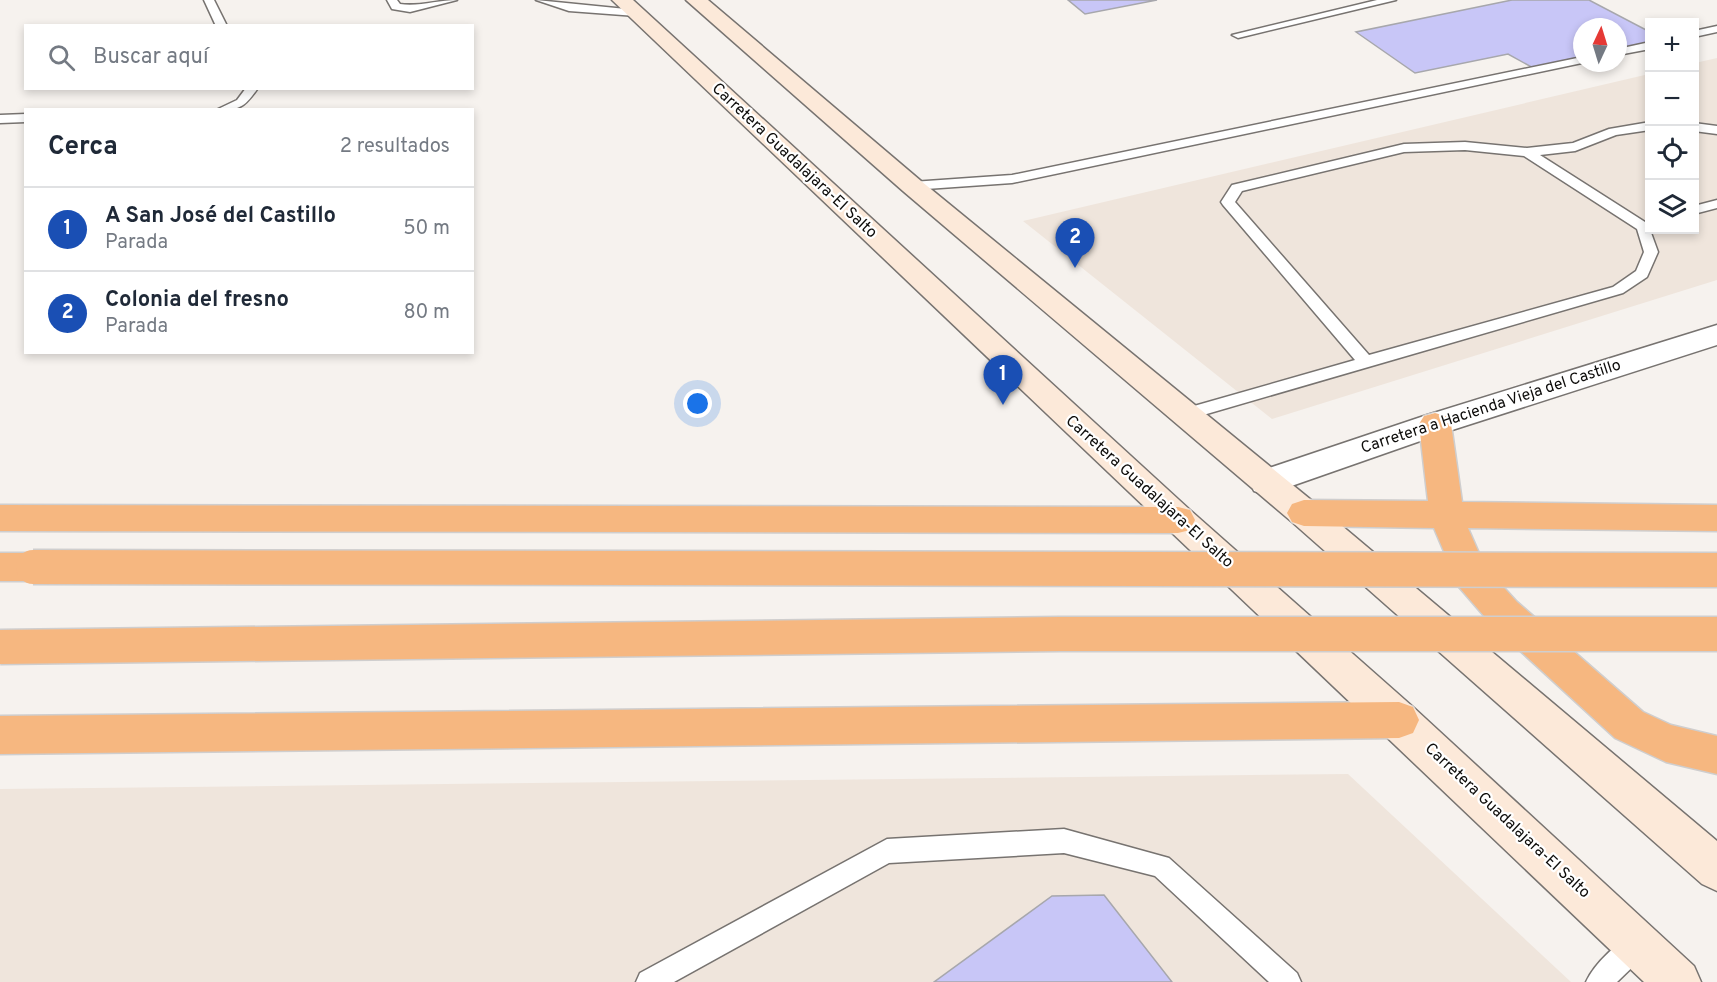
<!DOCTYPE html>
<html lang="es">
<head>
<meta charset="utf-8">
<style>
	:root { --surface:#fff; --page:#f6f6f7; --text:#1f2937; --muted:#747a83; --line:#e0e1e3; --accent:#111827 }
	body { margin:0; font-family:Overpass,sans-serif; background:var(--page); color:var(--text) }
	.controls { position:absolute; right:18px; top:18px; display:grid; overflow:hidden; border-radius:0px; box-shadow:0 3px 9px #0003 }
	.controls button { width:54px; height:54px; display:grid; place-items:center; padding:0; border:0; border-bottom:2px solid var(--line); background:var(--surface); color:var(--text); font:30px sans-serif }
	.compass { position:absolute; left:1573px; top:18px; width:54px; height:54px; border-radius:50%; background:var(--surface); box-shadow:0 3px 9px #0003; rotate:4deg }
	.you { position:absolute; left:698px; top:404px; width:21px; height:21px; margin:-15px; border:4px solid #fff; border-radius:50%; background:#1a73e8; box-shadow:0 0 0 9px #1a73e833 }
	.badge { display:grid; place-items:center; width:39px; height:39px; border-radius:50%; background:var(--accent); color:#fff; font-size:20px; font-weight:700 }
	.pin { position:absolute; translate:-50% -50px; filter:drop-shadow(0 2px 3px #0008) }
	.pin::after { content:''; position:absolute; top:32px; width:21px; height:18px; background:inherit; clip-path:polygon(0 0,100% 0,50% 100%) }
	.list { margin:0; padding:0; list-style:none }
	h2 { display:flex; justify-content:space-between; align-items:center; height:78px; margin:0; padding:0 24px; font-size:26px }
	h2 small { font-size:20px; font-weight:400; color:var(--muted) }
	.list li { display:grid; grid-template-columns:39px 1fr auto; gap:18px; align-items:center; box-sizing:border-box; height:84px; padding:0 24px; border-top:2px solid var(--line) }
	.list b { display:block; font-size:22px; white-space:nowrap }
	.list p { margin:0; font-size:20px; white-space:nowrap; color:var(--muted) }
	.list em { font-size:20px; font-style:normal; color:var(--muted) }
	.icon { flex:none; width:33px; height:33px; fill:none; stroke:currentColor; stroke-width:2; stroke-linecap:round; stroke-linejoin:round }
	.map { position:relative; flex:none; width:1717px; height:982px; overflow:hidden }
	.search { position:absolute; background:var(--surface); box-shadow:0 3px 9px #0003; left:24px; top:24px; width:450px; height:66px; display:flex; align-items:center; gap:15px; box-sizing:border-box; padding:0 21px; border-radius:0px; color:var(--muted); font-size:22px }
	.panel { position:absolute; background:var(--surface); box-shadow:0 3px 9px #0003; left:24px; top:108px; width:450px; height:246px; border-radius:0px }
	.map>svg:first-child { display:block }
	.built { fill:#efe5dc }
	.building { fill:#c8c6f7; stroke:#a7a7ac; stroke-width:1.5 }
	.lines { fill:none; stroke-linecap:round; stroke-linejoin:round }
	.lane-casing { stroke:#777370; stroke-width:3 }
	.street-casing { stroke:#777370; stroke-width:3 }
	.secondary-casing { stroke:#777370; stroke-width:3 }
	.highway-casing { stroke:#cfcece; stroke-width:3 }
	.lane { fill:#fff; fill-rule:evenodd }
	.street { fill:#fff; fill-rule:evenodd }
	.secondary { fill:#fce9d9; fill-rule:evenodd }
	.highway { fill:#f6b780; fill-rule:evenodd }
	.highway-bridge-casing { stroke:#cfcece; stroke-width:37; stroke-linecap:butt }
	.highway-bridge { stroke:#f6b780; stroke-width:34 }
	.labels { text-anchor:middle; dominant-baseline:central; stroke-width:4.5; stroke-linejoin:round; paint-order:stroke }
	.street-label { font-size:16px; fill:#0d0c0a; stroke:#fff }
</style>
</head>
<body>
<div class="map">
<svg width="1717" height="982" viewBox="0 0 1717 982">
	<rect width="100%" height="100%" fill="#f6f2ee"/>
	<g class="built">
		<polygon points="1717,58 1717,280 1272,419 1023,221 1649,74 1650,230 1694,230 1695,63"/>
		<polygon points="1348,774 1571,982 0,982 0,789"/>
	</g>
	<g class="building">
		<polygon points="1068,0 1157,0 1085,14"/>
		<polygon points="1512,0 1589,0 1650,32 1650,43 1618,50 1618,27 1582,27 1582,58 1535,69 1508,54 1415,73 1356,32"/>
		<polygon points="1104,895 1172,982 934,982 1052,896"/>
	</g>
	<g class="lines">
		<g class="lane-casing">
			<g id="lane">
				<polygon points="204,0 214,0 227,26 216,26"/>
				<path d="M387,0H397L400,4C418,7 438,0 457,0L410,12L392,9Z"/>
				<polygon points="536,0 636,10 641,13 636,16 569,11"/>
				<polygon points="1377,0 1396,0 1238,38 1232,35"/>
				<polygon points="1717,26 1717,32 1694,37 1694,31"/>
				<polygon points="1650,42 1650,49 1618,55 1618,49"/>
				<polygon points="1582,57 1582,63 1012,183 912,190 905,186 912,182 1012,175"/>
				<path d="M246,88H258C244,108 240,110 216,110L237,100Z"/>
				<polygon points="26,114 26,122 0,123 0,115"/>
				<path d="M1650,122V130L1616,135L1575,151L1540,155L1645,222L1650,221V230L1658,252L1647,277L1623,293L1186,420L1180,418L1178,414L1180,410L1355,360L1223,205L1221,202L1232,185L1404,144L1465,142L1527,148L1573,143L1609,129ZM1465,150L1524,156L1637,229L1644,252L1636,271L1613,287L1369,355L1235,202L1242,191L1404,152Z"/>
				<polygon points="1694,123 1717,126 1717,134 1694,131"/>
				<polygon points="1717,200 1717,208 1694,214 1694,206"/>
				<polygon points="1064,829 1169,858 1297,973 1301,982 1269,982 1155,876 1064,853 889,863 674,982 636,982 640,973 887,839"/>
				<path d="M1638,932L1647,935L1650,944L1647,953L1617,982H1586C1594,964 1620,939 1638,932Z"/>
			</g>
		</g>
		<g class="street-casing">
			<polygon id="street" points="1717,325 1717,345 1446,432 1266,495 1254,491 1250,482 1254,473 1424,416"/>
		</g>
		<g class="secondary-casing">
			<g id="secondary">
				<polygon points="612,0 633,0 1190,510 1413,707 1694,966 1701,982 1644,982"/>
				<polygon points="686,0 708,0 921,181 1316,504 1717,841 1717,891 1702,884 1292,522 903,191"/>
			</g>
		</g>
		<g class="highway-casing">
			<g id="highway">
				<polygon points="1435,413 1446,416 1451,424 1462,502 1717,505 1717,531 1468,528 1485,567 1517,602 1643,712 1671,725 1717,736 1717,774 1666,762 1615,738 1491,624 1459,587 1434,528 1304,526 1292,522 1287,513 1292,504 1304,500 1428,501 1419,424 1424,416"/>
				<polygon points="0,505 1178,507 1190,510 1195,520 1190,530 1178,533 0,531"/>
				<polygon points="0,553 33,553 45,557 51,567 45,577 33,581 0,581"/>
				<polygon points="1399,702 1413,707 1419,720 1413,733 1399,738 0,754 0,716"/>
			</g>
		</g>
		<use href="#lane" class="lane"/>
		<use href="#street" class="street"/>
		<use href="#secondary" class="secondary"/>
		<use href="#highway" class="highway"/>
		<g class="highway-bridge-casing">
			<g id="highway-bridge">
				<polyline points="33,567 1717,570"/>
				<polyline points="0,647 1060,634 1717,634"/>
			</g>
		</g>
		<use href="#highway-bridge" class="highway-bridge"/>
	</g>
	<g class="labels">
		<g class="street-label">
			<text transform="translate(794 161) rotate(43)">Carretera Guadalajara-El Salto</text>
			<text transform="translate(1491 407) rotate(-18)">Carretera a Hacienda Vieja del Castillo</text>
			<text transform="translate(1149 492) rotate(42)">Carretera Guadalajara-El Salto</text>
			<text transform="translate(1507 821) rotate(43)">Carretera Guadalajara-El Salto</text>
		</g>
	</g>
</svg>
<div class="controls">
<button>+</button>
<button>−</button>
<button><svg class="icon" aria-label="locate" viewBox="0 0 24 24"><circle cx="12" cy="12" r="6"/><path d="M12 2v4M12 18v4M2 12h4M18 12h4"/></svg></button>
<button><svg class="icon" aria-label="layers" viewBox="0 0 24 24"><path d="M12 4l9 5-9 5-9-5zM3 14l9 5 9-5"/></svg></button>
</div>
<svg class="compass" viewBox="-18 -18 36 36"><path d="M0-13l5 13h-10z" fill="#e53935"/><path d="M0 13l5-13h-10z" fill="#747a83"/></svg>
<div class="you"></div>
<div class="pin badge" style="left:1003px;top:405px;background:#1a4fb4">1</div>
<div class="pin badge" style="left:1075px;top:268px;background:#1a4fb4">2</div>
<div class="search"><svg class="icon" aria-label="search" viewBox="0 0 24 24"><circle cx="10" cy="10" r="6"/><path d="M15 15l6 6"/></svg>Buscar aquí</div>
<section class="panel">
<h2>Cerca<small>2 resultados</small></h2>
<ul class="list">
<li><span class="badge" style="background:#1a4fb4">1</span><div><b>A San José del Castillo</b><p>Parada</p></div><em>50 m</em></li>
<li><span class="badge" style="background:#1a4fb4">2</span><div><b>Colonia del fresno</b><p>Parada</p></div><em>80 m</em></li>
</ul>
</section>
</div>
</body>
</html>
